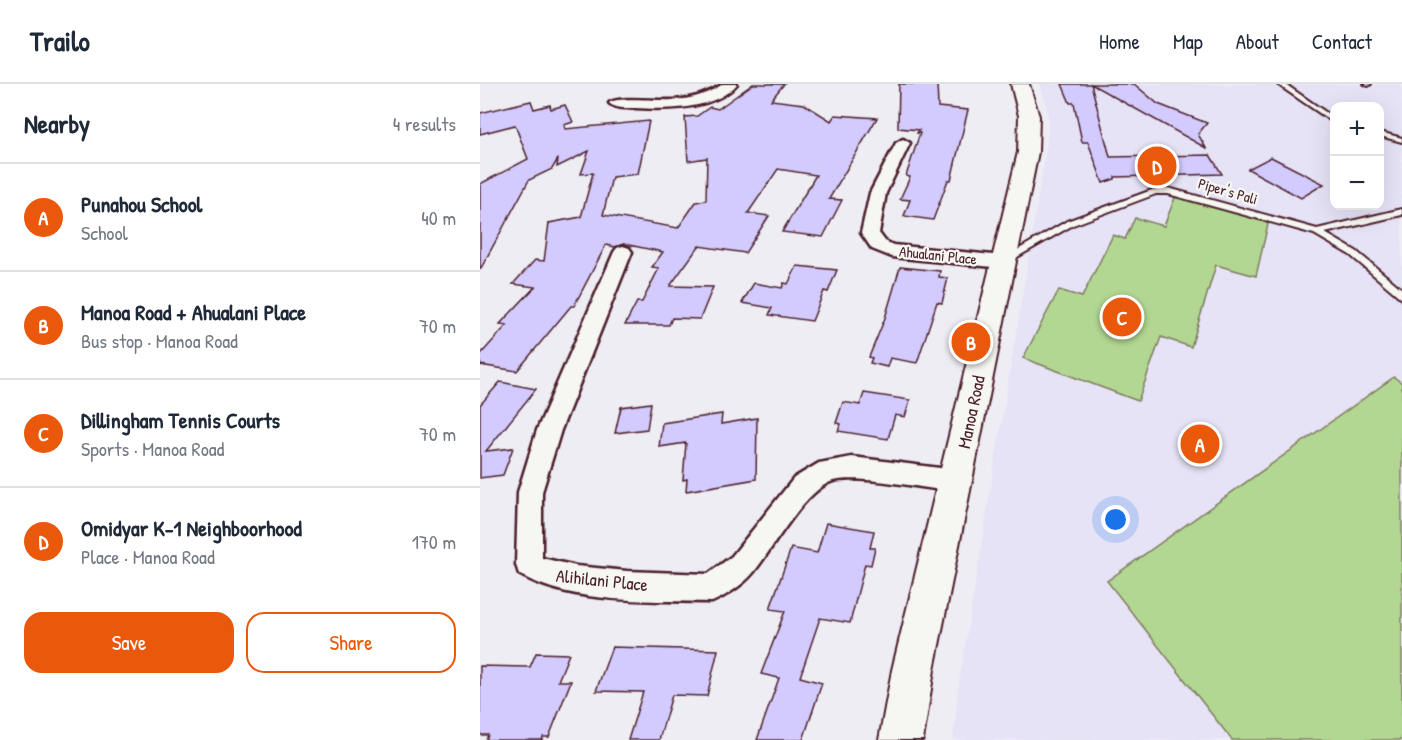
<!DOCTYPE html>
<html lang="en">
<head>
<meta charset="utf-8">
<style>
	:root { --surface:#fff; --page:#f6f6f7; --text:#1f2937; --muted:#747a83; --line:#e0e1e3; --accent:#ea580c }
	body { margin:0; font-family:"Patrick Hand",sans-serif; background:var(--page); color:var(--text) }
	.controls { position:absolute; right:18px; top:18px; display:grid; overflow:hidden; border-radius:12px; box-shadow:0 6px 24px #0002 }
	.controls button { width:54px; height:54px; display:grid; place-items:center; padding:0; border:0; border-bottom:2px solid var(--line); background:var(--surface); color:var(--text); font:30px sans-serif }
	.you { position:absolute; left:636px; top:436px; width:21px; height:21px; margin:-15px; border:4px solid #fff; border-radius:50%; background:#1a73e8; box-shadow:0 0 0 9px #1a73e833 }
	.badge { display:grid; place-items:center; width:39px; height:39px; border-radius:50%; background:var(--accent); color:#fff; font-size:20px; font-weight:700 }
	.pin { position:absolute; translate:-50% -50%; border:3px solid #fff; box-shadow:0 2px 6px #0006 }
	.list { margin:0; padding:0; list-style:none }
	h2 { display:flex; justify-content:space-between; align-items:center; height:78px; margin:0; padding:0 24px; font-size:26px }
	h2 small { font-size:20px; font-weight:400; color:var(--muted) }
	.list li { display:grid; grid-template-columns:39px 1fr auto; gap:18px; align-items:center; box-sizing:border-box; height:108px; padding:0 24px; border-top:2px solid var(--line) }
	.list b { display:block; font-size:22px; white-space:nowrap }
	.list p { margin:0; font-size:20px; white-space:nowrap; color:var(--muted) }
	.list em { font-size:20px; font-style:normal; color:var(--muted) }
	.actions { display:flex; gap:12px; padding:18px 24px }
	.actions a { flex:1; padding:14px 0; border:2px solid var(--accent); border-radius:18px; text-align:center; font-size:21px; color:var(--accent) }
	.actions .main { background:var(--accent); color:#fff }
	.map { position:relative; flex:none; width:922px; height:656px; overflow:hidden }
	header { display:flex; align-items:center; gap:36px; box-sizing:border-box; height:84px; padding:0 30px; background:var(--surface); border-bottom:2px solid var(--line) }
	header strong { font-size:28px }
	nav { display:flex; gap:33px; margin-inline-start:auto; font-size:21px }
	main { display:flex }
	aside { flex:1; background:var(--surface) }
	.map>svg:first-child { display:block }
	.built { fill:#e7e3f7; fill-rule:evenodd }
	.green { fill:#b2d792; stroke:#7e7b5e; stroke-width:1.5 }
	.building { fill:#d3cbfe; stroke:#4a1f2b; stroke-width:1.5 }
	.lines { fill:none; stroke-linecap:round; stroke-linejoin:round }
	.lane-casing { stroke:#4a1f2b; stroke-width:4 }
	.street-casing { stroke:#4a1f2b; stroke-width:5 }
	.secondary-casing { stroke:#4a1f2b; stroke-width:4 }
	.lane { fill:#f6f6f2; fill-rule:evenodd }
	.street { fill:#f6f6f2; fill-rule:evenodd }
	.secondary { fill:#f6f6f2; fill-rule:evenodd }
	.labels { text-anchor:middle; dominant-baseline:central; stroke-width:4.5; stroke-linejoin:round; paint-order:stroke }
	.far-street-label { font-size:15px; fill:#4a1f2b; stroke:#f6f6f2 }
	.street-label { font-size:18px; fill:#4a1f2b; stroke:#f6f6f2 }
</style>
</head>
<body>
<header>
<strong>Trailo</strong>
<nav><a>Home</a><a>Map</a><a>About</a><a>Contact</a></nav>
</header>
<main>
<aside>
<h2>Nearby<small>4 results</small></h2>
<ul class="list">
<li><span class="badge">A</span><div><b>Punahou School</b><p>School</p></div><em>40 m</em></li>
<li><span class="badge">B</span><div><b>Manoa Road + Ahualani Place</b><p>Bus stop · Manoa Road</p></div><em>70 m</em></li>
<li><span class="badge">C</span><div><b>Dillingham Tennis Courts</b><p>Sports · Manoa Road</p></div><em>70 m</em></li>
<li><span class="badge">D</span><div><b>Omidyar K-1 Neighboorhood</b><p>Place · Manoa Road</p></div><em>170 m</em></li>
</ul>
<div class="actions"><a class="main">Save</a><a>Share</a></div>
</aside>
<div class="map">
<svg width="922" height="656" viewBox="0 0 922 656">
	<rect width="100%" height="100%" fill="#efedf4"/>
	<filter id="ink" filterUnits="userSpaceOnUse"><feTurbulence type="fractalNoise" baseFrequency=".0167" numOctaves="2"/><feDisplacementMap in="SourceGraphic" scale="12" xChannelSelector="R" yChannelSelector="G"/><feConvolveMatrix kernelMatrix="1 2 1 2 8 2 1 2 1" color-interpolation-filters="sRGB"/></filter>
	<g filter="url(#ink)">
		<path class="built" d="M560,0H922V656H473L479,598L567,58L568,31ZM854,22H900V122H854Z"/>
		<g class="green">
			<polygon points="696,111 789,136 776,192 736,181 711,263 681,253 658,317 543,274 579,206 602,213 633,151 645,155 655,134 684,142"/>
			<polygon points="914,293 922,299 922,656 752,656 627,497"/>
		</g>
		<g class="building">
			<polygon points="273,0 304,0 291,16 324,20 351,37 355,31 397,34 349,115 362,116 343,153 302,148 336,91 298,85 268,129 289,132 265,169 219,162 190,202 233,203 220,235 192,234 189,241 145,241 157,218 162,218 179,184 172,183 183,168 144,160 135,163 126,161 94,222 91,222 37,287 0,281 0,271 27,241 20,240 55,203 33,200 55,176 64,177 69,139 101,133 113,89 101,90 109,67 77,83 78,75 72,85 49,96 0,186 0,100 48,75 35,41 0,50 0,29 51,17 54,25 70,21 71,25 85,21 93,38 84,41 85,45 169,37 158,90 132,93 123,131 198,144 216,118 226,116 227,74 208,77 205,33 217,32 230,23 238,25"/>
			<polygon points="419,0 457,0 458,23 488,26 471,96 468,96 453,136 424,132 430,116 420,115 430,93 426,92 440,49 437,49 439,46 418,44"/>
			<polygon points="582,0 654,0 678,20 727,39 718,50 726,64 611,0 630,73 730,71 742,90 635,93 635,95 623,99 608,58 602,58 594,19 590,19"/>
			<polygon points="791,73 844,100 821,114 768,85"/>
			<polygon points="317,182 357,186 348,208 344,207 332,237 289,231 292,224 262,219 274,199 302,204 304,199 308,200"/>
			<polygon points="420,183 460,187 459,193 468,194 462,219 457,218 437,279 410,274 407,283 390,279 392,274 389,273 405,234"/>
			<polygon points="20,298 56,305 6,367 33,364 23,391 0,394 0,321"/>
			<polygon points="384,309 430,316 425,333 415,331 408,355 358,347 361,340 356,339 363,318 380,321"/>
			<polygon points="171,319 167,345 135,349 141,323"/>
			<polygon points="242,330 241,340 277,334 276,395 206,407 207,395 203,396 206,359 179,363 182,339"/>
			<polygon points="346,439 394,447 390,464 395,464 391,481 385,480 370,539 340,534 320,593 342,599 323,656 277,656 299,594 281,590 305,527 290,525 311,464 337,469"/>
			<polygon points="132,563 238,566 227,612 192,611 179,656 148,656 163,608 116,607"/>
			<polygon points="56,569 89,570 78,597 91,597 69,653 63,653 62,656 6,656 8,651 0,651 0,582 50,583"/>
		</g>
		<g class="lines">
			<g class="lane-casing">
				<g id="lane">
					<polygon points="797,0 805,0 854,34 854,39"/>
					<polygon points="884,0 891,0 888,2"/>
					<polygon points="900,48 922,54 922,58 900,52"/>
					<polygon points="688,104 837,145 922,125 922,131 845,149 876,167 922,205 922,215 870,171 834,150 688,110 676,110 593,141 527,179 521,179 519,177 587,137 672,106"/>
				</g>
			</g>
			<g class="street-casing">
				<g id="street">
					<path d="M243,0H257C235,26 187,26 156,24C147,24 135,25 129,19C136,12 180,17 194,16C212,15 228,10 243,0Z"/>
					<polygon points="423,55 430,59 406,109 399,149 405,157 413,161 523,172 529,174 532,178 529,182 523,184 412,173 392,165 381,149 390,109 416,59"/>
					<path d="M143,162L149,164L152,168L81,346L62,408V474L96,482L147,487L228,490L252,472L314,394L339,379L372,373L476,386L485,389L488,397L485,405L476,408C448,405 377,390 353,397C324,406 293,465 273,489C263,501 246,512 232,518C171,516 93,521 39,490L36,481L38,408L57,346L134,168L137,164Z"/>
				</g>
			</g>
			<g class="secondary-casing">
				<polygon id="secondary" points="531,0 549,0 559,32 558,68 454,586 443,656 399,656 412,586 538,68 539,32"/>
			</g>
			<use href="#lane" class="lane"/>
			<use href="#street" class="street"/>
			<use href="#secondary" class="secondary"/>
		</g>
	</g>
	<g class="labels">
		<g class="far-street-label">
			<text transform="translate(748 107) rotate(16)">Piper's Pali</text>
			<text transform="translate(458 171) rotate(6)">Ahualani Place</text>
		</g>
		<g class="street-label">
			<text transform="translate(491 328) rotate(-78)">Manoa Road</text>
			<text transform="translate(122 496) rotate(6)">Alihilani Place</text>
		</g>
	</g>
</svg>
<div class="controls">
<button>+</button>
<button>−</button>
</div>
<div class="you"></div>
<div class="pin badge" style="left:720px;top:360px">A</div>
<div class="pin badge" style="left:491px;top:258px">B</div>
<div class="pin badge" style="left:642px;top:233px">C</div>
<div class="pin badge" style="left:677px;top:82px">D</div>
</div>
</main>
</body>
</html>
